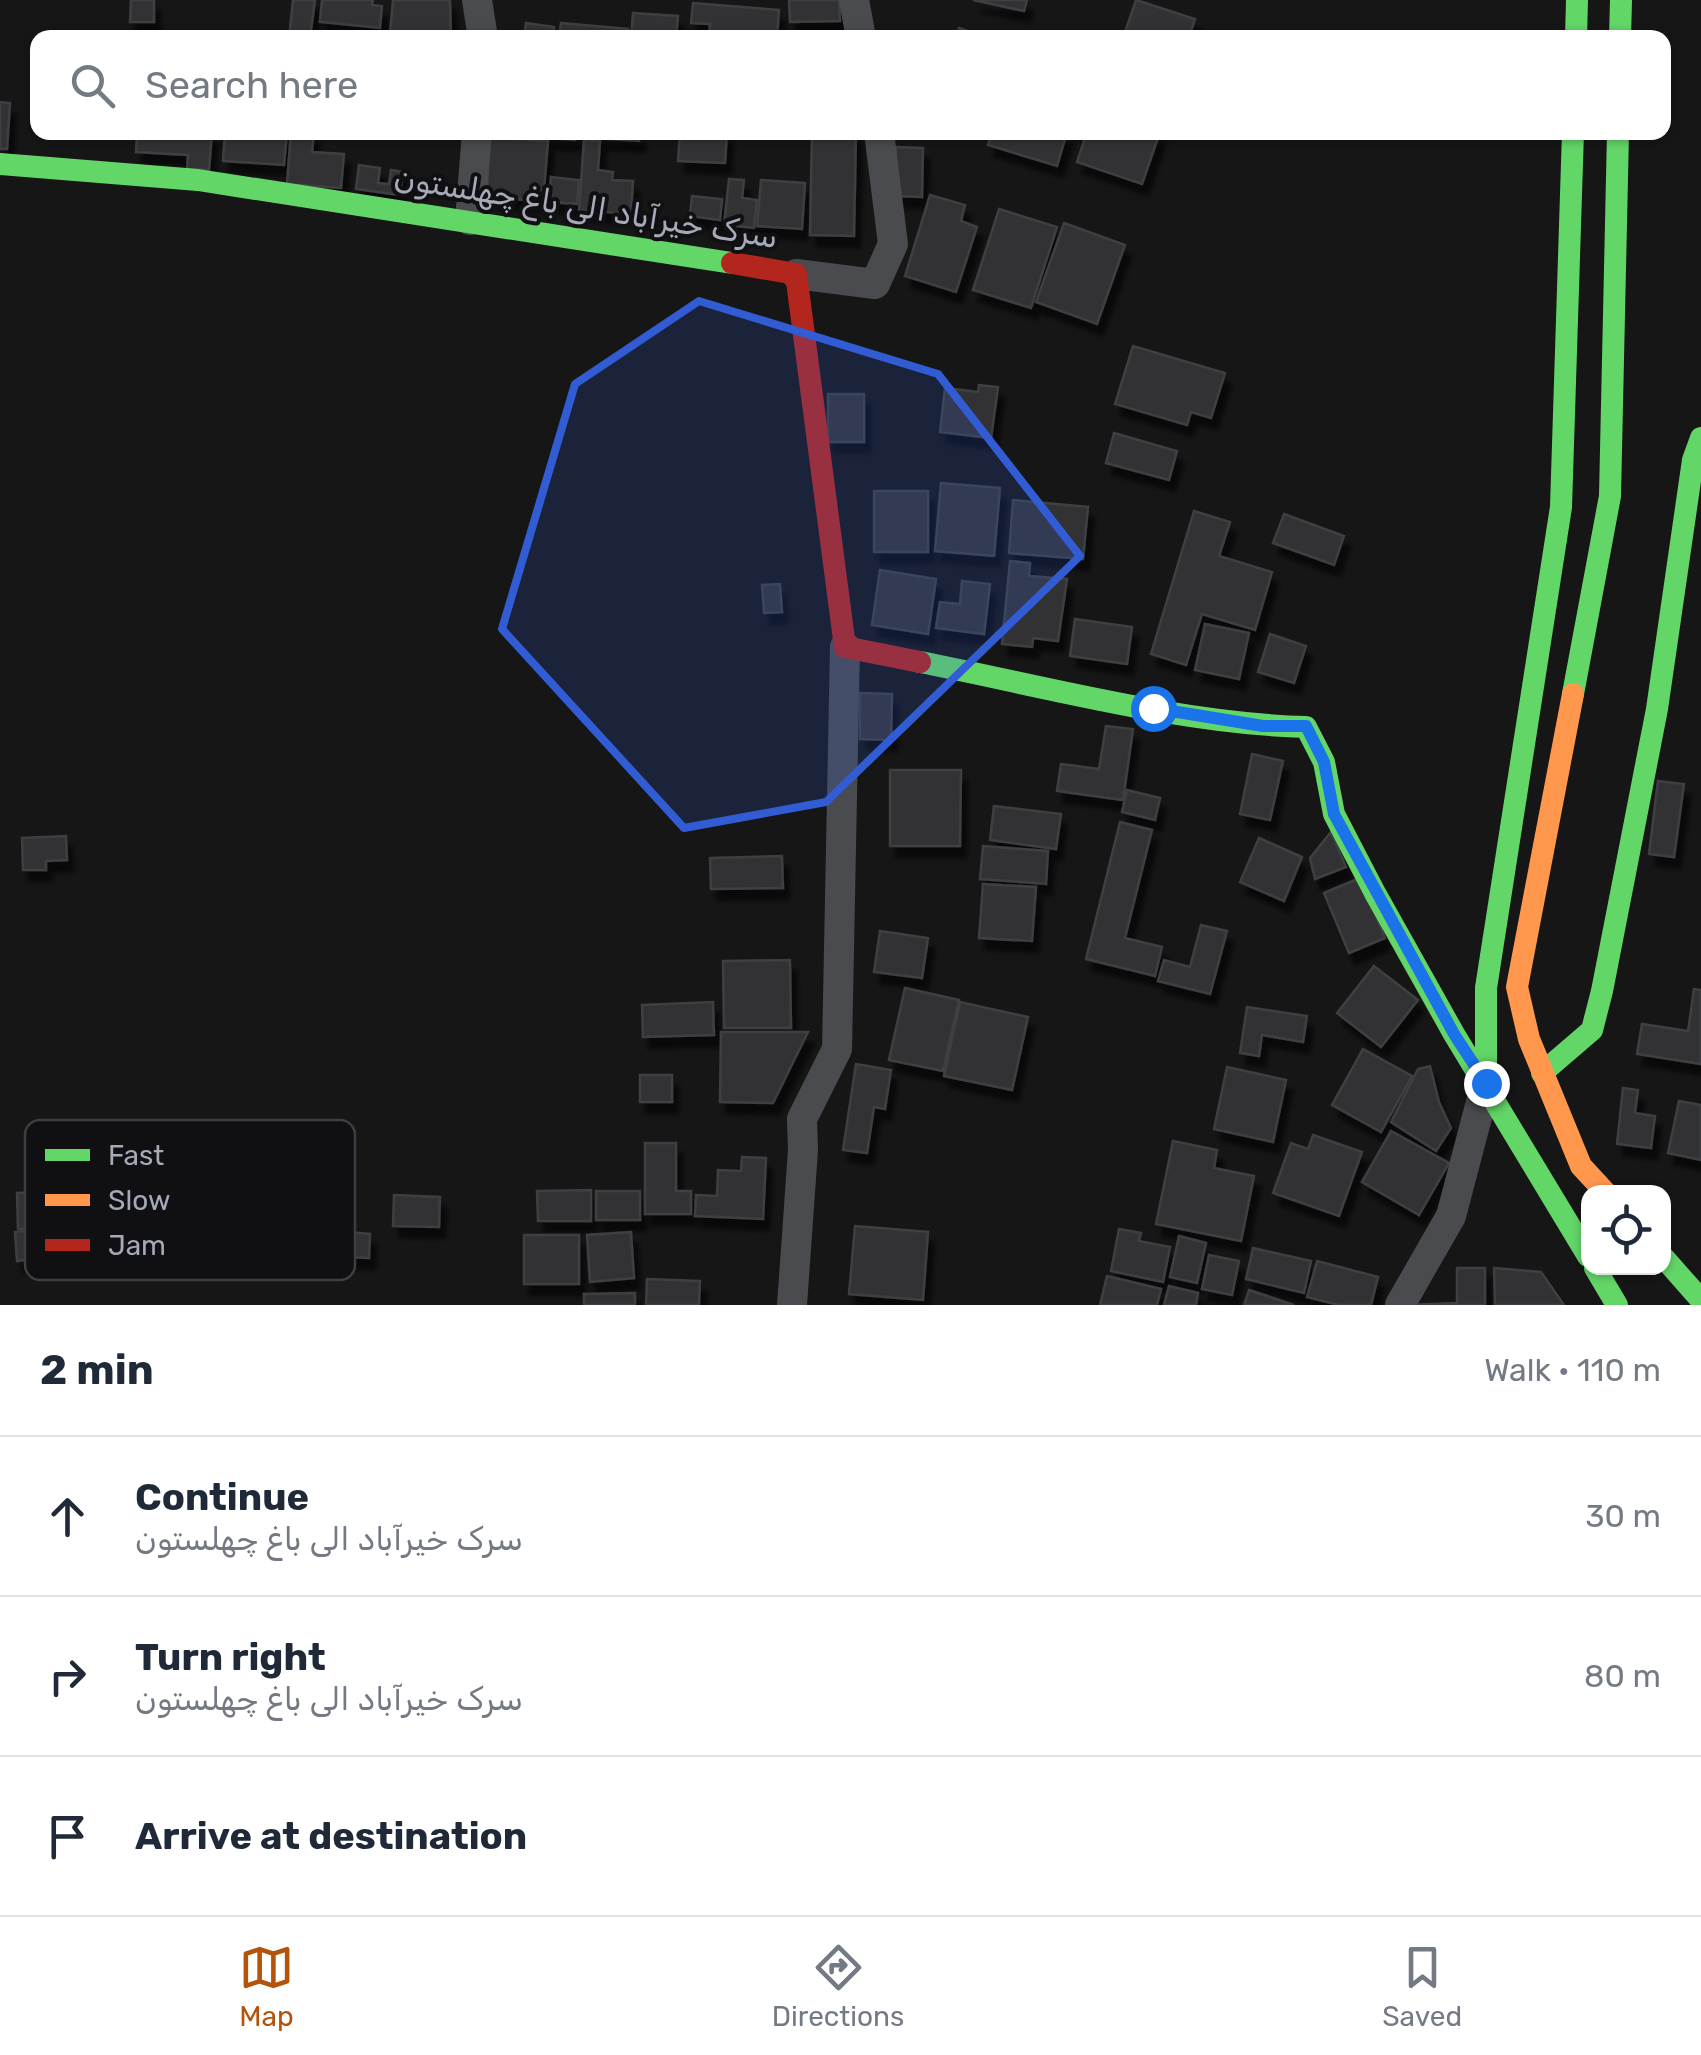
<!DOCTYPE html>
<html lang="en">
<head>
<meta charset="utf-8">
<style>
	:root { --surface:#fff; --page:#f2f2f3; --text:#1f2937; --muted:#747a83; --line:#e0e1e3; --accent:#b45309 }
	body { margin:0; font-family:Rubik,"Noto Naskh Arabic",sans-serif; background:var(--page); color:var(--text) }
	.controls { position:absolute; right:30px; bottom:30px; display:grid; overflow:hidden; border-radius:20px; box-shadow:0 2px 8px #0004 }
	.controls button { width:90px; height:90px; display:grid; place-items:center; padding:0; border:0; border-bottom:2px solid var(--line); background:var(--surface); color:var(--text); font:50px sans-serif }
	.stop { position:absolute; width:30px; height:30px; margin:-22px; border:8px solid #1a73e8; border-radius:50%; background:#fff }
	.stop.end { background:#1a73e8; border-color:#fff; box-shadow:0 2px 10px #0008 }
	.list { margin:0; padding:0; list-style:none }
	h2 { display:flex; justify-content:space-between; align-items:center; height:130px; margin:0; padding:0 40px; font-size:42px }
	h2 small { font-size:32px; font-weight:400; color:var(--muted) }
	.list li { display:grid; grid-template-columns:65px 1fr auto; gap:30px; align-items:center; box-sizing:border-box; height:160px; padding:0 40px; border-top:2px solid var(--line) }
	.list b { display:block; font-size:38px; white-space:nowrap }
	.list p { margin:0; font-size:32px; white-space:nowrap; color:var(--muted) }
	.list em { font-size:32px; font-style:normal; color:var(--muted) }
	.icon { flex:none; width:55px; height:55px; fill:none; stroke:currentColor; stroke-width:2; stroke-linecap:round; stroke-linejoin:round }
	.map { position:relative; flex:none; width:1701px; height:1305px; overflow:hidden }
	.search { position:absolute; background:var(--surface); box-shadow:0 2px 8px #0004; left:30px; right:30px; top:30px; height:110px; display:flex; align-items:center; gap:25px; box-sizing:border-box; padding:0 35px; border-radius:20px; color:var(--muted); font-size:38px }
	.sheet { height:610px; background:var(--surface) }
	nav { display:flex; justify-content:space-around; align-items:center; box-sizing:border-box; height:140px; border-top:2px solid var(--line); background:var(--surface); font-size:28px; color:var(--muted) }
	nav a { display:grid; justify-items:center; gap:5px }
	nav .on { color:var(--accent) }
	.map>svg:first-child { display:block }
	.building { fill:#333335; stroke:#3e3f42; stroke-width:2.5; filter:url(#shadow) }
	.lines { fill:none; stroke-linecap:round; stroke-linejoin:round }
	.street { stroke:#494b4f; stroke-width:30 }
	.fast { stroke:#63d668; stroke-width:22 }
	.slow { stroke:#ff974d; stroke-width:22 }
	.jam { stroke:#b3261e; stroke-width:22 }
	.route { stroke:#1a73e8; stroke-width:12 }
	.marked { fill:#315cd3; fill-opacity:0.2; stroke:#315cd3; stroke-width:8; stroke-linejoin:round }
	.labels { text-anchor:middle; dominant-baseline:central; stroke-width:8; stroke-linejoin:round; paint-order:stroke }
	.street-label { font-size:32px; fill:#a5a9b8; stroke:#101012 }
	.key { fill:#101012; stroke:#3d3e44; stroke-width:2.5 }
	.key-label { font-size:28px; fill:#a5a9b8 }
</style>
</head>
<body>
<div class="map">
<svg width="1701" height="1305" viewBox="0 0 1701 1305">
	<defs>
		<filter id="shadow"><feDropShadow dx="6" dy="11" stdDeviation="2.5" flood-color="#0009"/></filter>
	</defs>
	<rect width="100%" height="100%" fill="#161616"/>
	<g class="building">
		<polygon points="131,0 154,0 154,22 130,22"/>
		<polygon points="293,0 315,0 310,38 289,38"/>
		<polygon points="322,0 373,0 372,5 382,6 380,28 320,22"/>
		<polygon points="393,0 450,0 451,37 390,33"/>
		<polygon points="789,0 839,0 840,21 790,22"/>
		<polygon points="973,0 1027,0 1024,11"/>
		<polygon points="1136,0 1195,19 1189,38 1123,38"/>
		<polygon points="693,3 779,10 777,38 709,38 710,24 691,23"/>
		<polygon points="633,13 678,16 676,38 631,38"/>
		<polygon points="526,23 554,27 553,38 491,38 491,33 524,37"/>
		<polygon points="561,23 628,29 627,38 559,38"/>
		<polygon points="959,28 988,38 956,38"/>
		<polygon points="0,102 10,103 7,149 0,149"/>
		<polygon points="137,132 212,132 209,170 187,169 188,155 136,152"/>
		<polygon points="225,132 287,132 284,165 223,161"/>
		<polygon points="291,132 314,132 312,152 344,154 341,188 287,184"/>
		<polygon points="538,132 576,132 575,140 538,137"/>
		<polygon points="581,132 639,132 639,141 581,137"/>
		<polygon points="680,132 727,132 725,163 678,161"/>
		<polygon points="812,132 856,132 854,236 810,235"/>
		<polygon points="992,132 1067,132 1057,166 988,145"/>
		<polygon points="1087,132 1160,132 1142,184 1077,162"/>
		<polygon points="486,137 548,141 543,202 488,196"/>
		<polygon points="584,140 600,141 598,170 613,172 612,180 633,181 631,214 579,210"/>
		<polygon points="896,147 923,148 922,197 894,196"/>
		<polygon points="359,165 380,168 378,183 389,184 391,170 403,172 400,195 356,189"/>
		<polygon points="551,177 579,180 577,204 549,202"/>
		<polygon points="729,179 744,180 742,198 757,200 754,228 724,225"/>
		<polygon points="761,180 805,183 802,229 757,226"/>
		<polygon points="930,195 965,205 961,221 977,227 956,292 905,276"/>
		<polygon points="692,196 722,199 720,220 690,216"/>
		<polygon points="999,209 1057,227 1031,308 973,290"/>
		<polygon points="1064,223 1125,245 1097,324 1036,302"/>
		<polygon points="1133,346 1225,373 1211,418 1191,412 1187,425 1115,404"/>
		<polygon points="979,385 998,387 991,438 940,432 945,388 978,392"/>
		<rect x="828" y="394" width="36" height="48"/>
		<polygon points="1114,433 1177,451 1169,480 1106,463"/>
		<polygon points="941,483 1000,488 994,556 935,551"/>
		<rect x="874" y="491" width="54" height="61"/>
		<polygon points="1013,500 1088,507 1083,559 1009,553"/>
		<polygon points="1194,511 1230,522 1219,556 1272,572 1255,630 1202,614 1186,665 1151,654"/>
		<polygon points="1284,514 1344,536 1334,565 1273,543"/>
		<polygon points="1010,561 1030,563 1029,576 1067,579 1058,641 1033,638 1032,647 1002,644"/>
		<polygon points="880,570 936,579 928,634 872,625"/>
		<polygon points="962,581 990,584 984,634 936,628 940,602 960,604"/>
		<polygon points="780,584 782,612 764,613 762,585"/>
		<polygon points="1075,619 1132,627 1127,664 1070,656"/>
		<polygon points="1205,624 1249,633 1239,679 1195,670"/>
		<polygon points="1270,634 1306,646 1294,683 1258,672"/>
		<polygon points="860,693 892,694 891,740 860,739"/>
		<polygon points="1106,726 1133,729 1123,800 1057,791 1061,764 1099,769"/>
		<polygon points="1252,754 1283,761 1270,820 1240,814"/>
		<polygon points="890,770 961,770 960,846 890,846"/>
		<polygon points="1658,781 1684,784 1674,857 1649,854"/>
		<polygon points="1127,790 1160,798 1155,820 1122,812"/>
		<polygon points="994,806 1061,814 1056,849 990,840"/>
		<polygon points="1120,822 1152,830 1125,938 1162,947 1155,976 1086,959"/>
		<polygon points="1331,832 1346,867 1315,879 1310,858"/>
		<polygon points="66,836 67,860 46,861 46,870 23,870 22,838"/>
		<polygon points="1259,838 1302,857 1284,901 1240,882"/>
		<polygon points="983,846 1048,851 1046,884 980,879"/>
		<polygon points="782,856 783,888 711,889 710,858"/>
		<polygon points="1360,878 1385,938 1349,953 1324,893"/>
		<polygon points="983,884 1036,887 1032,941 979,938"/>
		<polygon points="1201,925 1227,931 1210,994 1158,981 1164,960 1190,967"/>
		<polygon points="880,931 928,938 922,978 874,972"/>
		<polygon points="790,960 791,1028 724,1028 723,961"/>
		<polygon points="1374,966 1418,1000 1381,1047 1337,1013"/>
		<polygon points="905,988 959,1000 943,1071 889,1060"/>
		<polygon points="1694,989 1701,990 1701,1064 1637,1054 1642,1024 1688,1031"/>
		<polygon points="713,1002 714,1035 643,1037 642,1005"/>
		<polygon points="960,1002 1028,1017 1012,1090 944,1076"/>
		<polygon points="1247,1007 1307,1016 1303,1042 1262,1035 1259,1056 1240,1053"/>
		<polygon points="721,1032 808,1032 773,1103 720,1102"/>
		<polygon points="1363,1049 1412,1076 1381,1132 1332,1105"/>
		<polygon points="856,1064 891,1070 885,1109 874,1107 867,1153 843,1150"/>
		<polygon points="1430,1066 1439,1102 1451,1128 1436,1151 1391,1122 1418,1069"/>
		<polygon points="1227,1067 1286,1080 1273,1142 1214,1129"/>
		<rect x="640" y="1075" width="32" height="27"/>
		<polygon points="1623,1088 1638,1090 1635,1113 1655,1116 1651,1148 1617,1144"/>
		<polygon points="1679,1101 1701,1105 1701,1160 1668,1153"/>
		<polygon points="1391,1131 1449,1163 1419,1215 1362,1182"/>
		<polygon points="1313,1135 1362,1152 1339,1216 1273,1193 1291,1143 1308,1149"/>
		<polygon points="1173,1141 1217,1150 1214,1168 1254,1176 1241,1241 1156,1224"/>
		<polygon points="645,1143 676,1143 676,1191 691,1191 691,1214 645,1214"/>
		<polygon points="742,1157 766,1158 763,1219 695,1216 696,1195 717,1196 718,1170 741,1171"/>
		<polygon points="591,1190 591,1221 538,1221 537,1191"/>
		<polygon points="63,1191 64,1227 18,1229 17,1193"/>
		<rect x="596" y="1191" width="44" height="29"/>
		<polygon points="394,1195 440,1197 439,1227 393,1226"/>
		<polygon points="855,1226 928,1232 923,1300 849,1294"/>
		<polygon points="1119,1229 1141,1233 1139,1241 1170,1247 1163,1282 1111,1271"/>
		<polygon points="32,1230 34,1259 17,1261 15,1232"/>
		<polygon points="348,1232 370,1234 369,1258 346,1257"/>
		<polygon points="631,1232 634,1278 590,1282 587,1235"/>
		<rect x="524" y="1235" width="55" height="49"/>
		<polygon points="1179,1236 1206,1243 1197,1283 1170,1277"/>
		<polygon points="1253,1248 1311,1261 1304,1293 1246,1279"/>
		<polygon points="1209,1255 1239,1261 1232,1295 1202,1289"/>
		<polygon points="1317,1261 1378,1277 1371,1305 1339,1305 1307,1297"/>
		<polygon points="1457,1268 1485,1268 1485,1305 1406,1305 1457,1303"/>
		<polygon points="1494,1268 1541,1272 1564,1305 1495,1305"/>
		<polygon points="1107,1276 1161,1289 1157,1305 1100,1305"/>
		<polygon points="647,1279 700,1281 699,1305 646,1305"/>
		<polygon points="1169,1286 1198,1293 1196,1305 1164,1305"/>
		<polygon points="1249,1290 1294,1305 1244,1305"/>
		<polygon points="635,1293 635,1305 584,1305 584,1294"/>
	</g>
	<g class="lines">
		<g class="street">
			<polyline points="477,0 483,38"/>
			<polyline points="854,0 861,38"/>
			<polyline points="470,220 477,132"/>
			<polyline points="796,274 875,284 893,244 879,132"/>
			<polyline points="792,1305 803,1150 802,1119 837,1049 845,647"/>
			<polyline points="1400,1305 1451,1216 1486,1083"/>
		</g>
		<g class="fast">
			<polyline points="1576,38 1577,0"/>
			<polyline points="1620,38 1621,0"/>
			<polyline points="0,164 198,180 732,263"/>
			<path d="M920,662C1043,686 1182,724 1306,727L1324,762L1334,814L1375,893L1454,1034L1588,1256"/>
			<polyline points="1573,694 1610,496 1618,132"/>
			<polyline points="1542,1073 1592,1030 1602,991 1657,709 1693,460 1701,438"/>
			<polyline points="1486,1083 1486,988 1561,507 1573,132"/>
			<polyline points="1664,1258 1701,1300"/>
			<polyline points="1595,1268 1617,1305"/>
		</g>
		<polyline class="slow" points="1573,694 1517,987 1529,1039 1581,1166 1605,1192"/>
		<polyline class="jam" points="732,263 796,274 845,647 920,662"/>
	</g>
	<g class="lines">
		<polyline class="route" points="1153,708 1263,726 1306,726 1324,762 1334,814 1454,1034 1486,1083"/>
	</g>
	<path class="marked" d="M699,301L938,374L1080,556L826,802L684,828L502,629L575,384Z"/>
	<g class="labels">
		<g class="street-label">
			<text transform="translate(586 207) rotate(9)">سرک خیرآباد الی باغ چهلستون</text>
		</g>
	</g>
	<rect x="25" y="1120" width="330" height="160" rx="15" class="key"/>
	<rect x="45" y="1149" width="45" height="12" fill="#63d668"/>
	<rect x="45" y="1194" width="45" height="12" fill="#ff974d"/>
	<rect x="45" y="1239" width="45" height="12" fill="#b3261e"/>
	<g class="key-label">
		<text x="108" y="1165">Fast</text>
		<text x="108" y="1210">Slow</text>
		<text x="108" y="1255">Jam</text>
	</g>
</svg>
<div class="controls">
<button><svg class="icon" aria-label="locate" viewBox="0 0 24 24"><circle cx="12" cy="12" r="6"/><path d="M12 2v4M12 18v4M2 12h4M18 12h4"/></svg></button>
</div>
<div class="stop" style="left:1153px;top:708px"></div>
<div class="stop end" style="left:1486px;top:1083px"></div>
<div class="search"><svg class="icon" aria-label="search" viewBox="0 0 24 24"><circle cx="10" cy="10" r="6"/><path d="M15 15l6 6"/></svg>Search here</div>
</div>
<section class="sheet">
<h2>2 min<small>Walk · 110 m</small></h2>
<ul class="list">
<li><svg class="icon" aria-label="ahead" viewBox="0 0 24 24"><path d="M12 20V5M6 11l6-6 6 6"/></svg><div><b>Continue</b><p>سرک خیرآباد الی باغ چهلستون</p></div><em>30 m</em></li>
<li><svg class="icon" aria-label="right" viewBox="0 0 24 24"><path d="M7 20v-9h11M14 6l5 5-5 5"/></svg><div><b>Turn right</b><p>سرک خیرآباد الی باغ چهلستون</p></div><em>80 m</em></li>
<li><svg class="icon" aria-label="arrive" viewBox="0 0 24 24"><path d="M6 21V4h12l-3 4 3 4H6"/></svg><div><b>Arrive at destination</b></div></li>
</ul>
</section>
<nav>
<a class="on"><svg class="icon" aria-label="map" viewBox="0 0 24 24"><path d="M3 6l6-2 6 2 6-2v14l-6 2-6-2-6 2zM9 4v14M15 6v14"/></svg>Map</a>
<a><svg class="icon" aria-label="directions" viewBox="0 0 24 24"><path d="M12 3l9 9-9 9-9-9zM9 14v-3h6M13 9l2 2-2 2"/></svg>Directions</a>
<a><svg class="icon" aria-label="saved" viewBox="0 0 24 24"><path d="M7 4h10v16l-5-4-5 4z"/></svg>Saved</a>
</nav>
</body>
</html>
